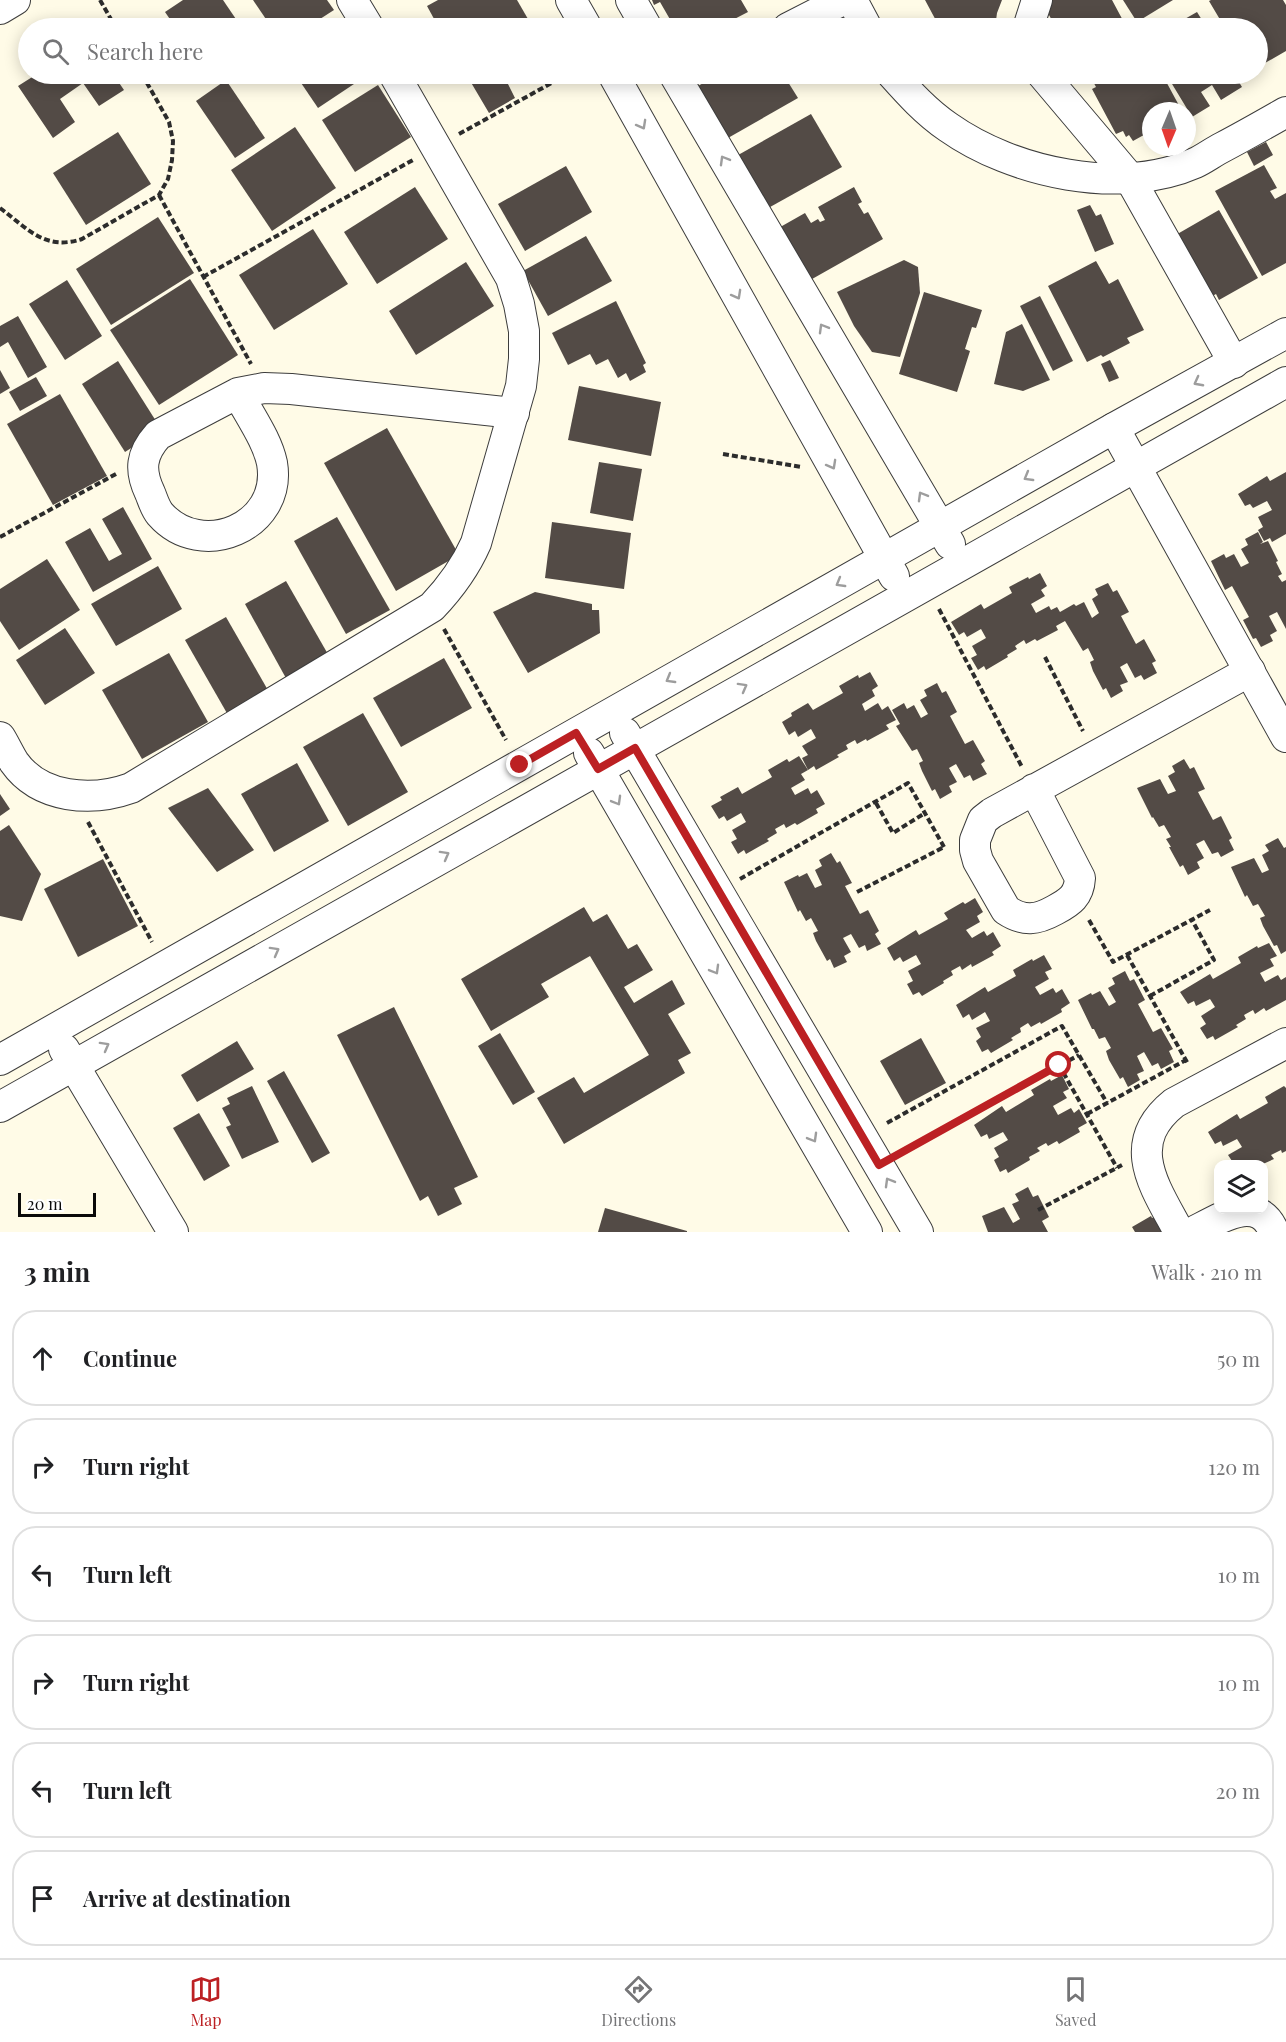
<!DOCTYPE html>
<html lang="en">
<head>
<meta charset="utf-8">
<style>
	:root { --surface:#fff; --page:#f6f6f6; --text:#202124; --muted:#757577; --line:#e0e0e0; --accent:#bc2023 }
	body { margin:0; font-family:"Playfair Display",serif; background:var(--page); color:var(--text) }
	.controls { position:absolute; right:18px; bottom:18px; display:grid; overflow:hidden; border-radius:12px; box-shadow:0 3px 15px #0003 }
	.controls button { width:54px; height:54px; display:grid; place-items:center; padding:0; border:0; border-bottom:2px solid var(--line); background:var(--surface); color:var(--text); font:30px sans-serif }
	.compass { position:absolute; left:1142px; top:102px; width:54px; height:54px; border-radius:50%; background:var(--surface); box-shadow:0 3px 15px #0003; rotate:182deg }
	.scale { position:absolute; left:18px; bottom:15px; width:78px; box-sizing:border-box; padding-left:6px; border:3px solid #0a0a0a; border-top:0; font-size:16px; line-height:21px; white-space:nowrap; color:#0a0a0a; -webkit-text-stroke:4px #fff; paint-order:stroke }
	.stop { position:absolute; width:18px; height:18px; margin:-14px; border:4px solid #bc2023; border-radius:50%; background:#fff }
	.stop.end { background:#bc2023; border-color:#fff; box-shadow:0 2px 6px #0008 }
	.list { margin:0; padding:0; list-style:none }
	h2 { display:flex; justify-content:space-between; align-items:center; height:78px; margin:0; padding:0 24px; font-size:26px }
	h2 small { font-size:20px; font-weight:400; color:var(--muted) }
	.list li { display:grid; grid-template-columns:39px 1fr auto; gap:18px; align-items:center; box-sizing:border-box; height:96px; margin:0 12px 12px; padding:0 12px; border:2px solid var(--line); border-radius:24px }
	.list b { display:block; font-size:22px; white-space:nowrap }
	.list em { font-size:20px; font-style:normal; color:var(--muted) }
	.icon { flex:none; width:33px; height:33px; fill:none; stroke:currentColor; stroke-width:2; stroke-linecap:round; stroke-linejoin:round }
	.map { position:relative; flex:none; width:1286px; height:1232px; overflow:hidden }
	.search { position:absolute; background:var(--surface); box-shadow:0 3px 15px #0003; left:18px; right:18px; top:18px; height:66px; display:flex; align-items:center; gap:15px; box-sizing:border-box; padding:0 21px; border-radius:33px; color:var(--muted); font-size:22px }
	.sheet { height:726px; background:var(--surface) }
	nav { display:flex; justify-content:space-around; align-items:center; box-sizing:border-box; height:84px; border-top:2px solid var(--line); background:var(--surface); font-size:16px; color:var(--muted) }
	nav a { display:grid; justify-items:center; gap:3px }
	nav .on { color:var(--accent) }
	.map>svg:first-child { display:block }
	.building { fill:#534b46 }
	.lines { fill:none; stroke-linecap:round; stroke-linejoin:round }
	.minor-casing { stroke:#3d3d3d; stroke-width:32 }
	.path { stroke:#2c2c2c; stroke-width:4; stroke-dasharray:6 3; stroke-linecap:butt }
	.minor { stroke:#fff; stroke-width:30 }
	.oneway { stroke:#9d9d9d }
	.route { stroke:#bc2023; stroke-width:8 }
</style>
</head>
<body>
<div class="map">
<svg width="1286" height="1232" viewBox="0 0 1286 1232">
	<rect width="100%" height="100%" fill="#fffbe7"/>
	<g class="building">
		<polygon points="183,0 223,0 242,28 176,28 165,12"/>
		<polygon points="253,0 327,0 334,10 306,28 272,28"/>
		<polygon points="438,0 517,0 528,19 511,28 439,28 427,6"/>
		<polygon points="652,0 741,0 748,12 717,28 675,28 660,2 654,5"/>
		<polygon points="925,0 1002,0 997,13 995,28 940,28"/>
		<polygon points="1048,0 1112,0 1127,28 1063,28 1059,21 1054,24 1044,6"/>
		<polygon points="1123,0 1173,0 1137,22"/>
		<polygon points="1211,0 1283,0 1286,5 1286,51 1258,67 1258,28 1225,28 1209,1"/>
		<polygon points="1197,12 1207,28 1169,28"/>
		<polygon points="37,74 113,74 124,90 99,106 83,83 60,99 75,122 53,138 18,86"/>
		<polygon points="295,74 364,74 366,76 318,108"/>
		<polygon points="466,74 522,74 507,82 515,98 489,113"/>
		<polygon points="719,74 783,74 798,98 728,138 698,86"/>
		<polygon points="1089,74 1162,74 1182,111 1151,111 1151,131 1133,141 1129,135 1126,137 1123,131 1116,134 1092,89 1096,87"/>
		<polygon points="1166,74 1234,74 1242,87 1221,100 1212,85 1201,92 1210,106 1192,117"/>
		<polygon points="226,80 265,138 235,158 196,101"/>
		<polygon points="378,85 411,137 355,172 322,120"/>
		<polygon points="811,114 842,167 761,212 731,159"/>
		<polygon points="295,127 336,188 272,231 231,170"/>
		<polygon points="118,132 151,184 86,225 53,173"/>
		<polygon points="1266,142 1273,155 1254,166 1247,152"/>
		<polygon points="1264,165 1277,188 1270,191 1275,199 1286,193 1286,263 1262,276 1215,191"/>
		<polygon points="566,166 592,212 525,251 498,204"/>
		<polygon points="415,187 448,239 377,284 344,232"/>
		<polygon points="854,187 862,202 858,204 864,214 868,212 883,239 805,283 775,230 805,213 811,223 818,219 820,222 825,220 818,207"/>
		<polygon points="1090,205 1096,216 1101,214 1114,244 1095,252 1077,210"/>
		<polygon points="1219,210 1258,278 1219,300 1216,294 1202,302 1167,240"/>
		<polygon points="158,217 194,273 111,325 76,269"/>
		<polygon points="313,229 348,284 274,330 239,275"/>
		<polygon points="586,236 612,281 548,316 523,271"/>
		<polygon points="904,260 918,267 920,293 900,357 872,352 854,326 837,292"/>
		<polygon points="1096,261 1109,284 1118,279 1144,330 1127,338 1130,343 1103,357 1101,355 1087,362 1048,286"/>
		<polygon points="466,262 494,306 416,355 389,311"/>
		<polygon points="190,279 238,355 159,405 110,330"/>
		<polygon points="67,280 102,336 65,360 29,304"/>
		<polygon points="924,292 982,310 976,328 972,327 965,349 970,351 957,392 899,374"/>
		<polygon points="1040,296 1073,361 1053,371 1020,306"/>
		<polygon points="616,301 646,363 643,365 646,372 630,381 626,373 618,378 608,359 596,365 590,354 568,365 552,333"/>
		<polygon points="18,316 47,367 28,378 8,342 0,347 0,326"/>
		<polygon points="1022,324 1050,380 1023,391 994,384 1006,332"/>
		<polygon points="1110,360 1119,378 1109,382 1101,364"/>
		<polygon points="118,361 161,429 125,452 82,384"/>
		<polygon points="0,370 10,388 0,394"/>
		<polygon points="36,377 47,396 20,411 9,392"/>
		<polygon points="579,386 661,402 651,456 568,440"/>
		<polygon points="60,394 107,476 53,505 7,424"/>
		<polygon points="387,428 459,555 396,591 324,463"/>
		<polygon points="599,462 642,469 633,521 590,513"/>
		<polygon points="1286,472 1286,534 1272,542 1270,538 1264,541 1258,530 1263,527 1258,517 1272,510 1267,501 1253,508 1250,504 1245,506 1238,494 1267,476 1270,481"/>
		<polygon points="123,507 152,559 93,592 65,542 90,528 109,561 122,554 102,519"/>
		<polygon points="337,517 390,610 346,634 294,541"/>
		<polygon points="552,522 631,533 624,589 545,578"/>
		<polygon points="1258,532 1263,542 1260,544 1268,541 1278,561 1276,562 1282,574 1278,576 1282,582 1286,580 1286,629 1277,612 1269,616 1277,631 1270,635 1273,641 1261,647 1256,638 1253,639 1243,620 1249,617 1232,586 1225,590 1211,561 1224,554 1226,558 1234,554 1241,567 1249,563 1241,549 1248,545 1245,539"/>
		<polygon points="47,559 80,610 19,650 0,621 0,589"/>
		<polygon points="158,566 182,609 116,646 91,604"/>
		<polygon points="1040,573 1047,586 1041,590 1045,596 1031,604 1036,613 1049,606 1051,610 1057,607 1060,612 1074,604 1076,606 1084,602 1092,618 1099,613 1092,599 1098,595 1095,589 1108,583 1113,592 1117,590 1129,612 1121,616 1136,644 1144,639 1156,661 1152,663 1157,673 1144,680 1141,675 1135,678 1127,663 1120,667 1128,682 1120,685 1123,691 1111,698 1106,688 1103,690 1093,671 1090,662 1094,660 1088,648 1083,651 1065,621 1056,626 1058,630 1037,641 1035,639 1026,644 1024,640 1015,646 1017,649 1007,655 1008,657 986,670 984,666 978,670 971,658 977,655 972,646 986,638 981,629 967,637 964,632 959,635 951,622 981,604 984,609 1012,593 1009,587 1028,577 1029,579"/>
		<polygon points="286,581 329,656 287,680 245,604"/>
		<polygon points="535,592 592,604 592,610 599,610 600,633 528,673 493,612"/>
		<polygon points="226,617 269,692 228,715 185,640"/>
		<polygon points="65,628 95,673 45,705 16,660"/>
		<polygon points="169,653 208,722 142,759 102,690"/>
		<polygon points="444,658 472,708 401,747 373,698"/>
		<polygon points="870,672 878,686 872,690 875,696 862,704 865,711 878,703 882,710 888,706 896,720 886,725 889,729 867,741 866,739 857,744 855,740 846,745 848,749 837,755 839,757 816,770 814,766 808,770 802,758 808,755 802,746 816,738 811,729 798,737 795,731 789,735 782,722 792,716 791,713 808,703 813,710 843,693 839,686 858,675 859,678"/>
		<polygon points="937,683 942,693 946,691 957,712 950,716 965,744 973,740 985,761 981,764 987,774 973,781 970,775 964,778 956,764 949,768 957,782 949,786 952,792 940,799 935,789 932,791 922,771 919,763 923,761 917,749 912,751 896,726 900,724 892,710 904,703 907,709 914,705 921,718 928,714 920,700 927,696 924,690"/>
		<polygon points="363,713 408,792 348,826 303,747"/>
		<polygon points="799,756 808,770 801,774 805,780 791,788 795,795 808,788 811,794 817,790 825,804 816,809 818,813 797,825 795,823 786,828 784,824 775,829 777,833 767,839 769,841 746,854 744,850 738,854 731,842 737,839 732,830 746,822 741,813 727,821 724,816 719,819 711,806 722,800 720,797 738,787 742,794 772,777 768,770 787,759 789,762"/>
		<polygon points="1184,759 1190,769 1194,767 1205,789 1198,792 1213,820 1221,816 1232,838 1229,840 1234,850 1221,857 1218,852 1212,854 1204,840 1196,844 1204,858 1197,862 1200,868 1188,875 1183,865 1180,867 1169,847 1171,847 1166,839 1171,837 1164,825 1159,827 1153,817 1152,818 1137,788 1160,779 1168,794 1176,791 1168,776 1175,772 1172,766"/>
		<polygon points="297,763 329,821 274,852 241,794"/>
		<polygon points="208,788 254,850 217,872 168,808"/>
		<polygon points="0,794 10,809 0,816"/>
		<polygon points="9,825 41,874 22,921 0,916 0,831"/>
		<polygon points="1278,838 1284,848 1286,847 1286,951 1281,954 1277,945 1274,946 1263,926 1260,918 1265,916 1258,904 1253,906 1247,895 1245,897 1231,867 1254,858 1262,873 1269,870 1262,855 1269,851 1265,845"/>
		<polygon points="831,853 837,863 840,861 852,883 845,886 860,914 868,910 879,931 875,934 881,944 867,951 865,945 859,948 851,934 843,938 851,952 844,956 847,962 834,968 830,959 827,961 816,941 813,933 818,931 811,918 806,921 800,910 798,912 784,882 798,875 799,877 807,873 815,888 822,885 815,870 822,866 819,860"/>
		<polygon points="103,859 138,926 78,957 44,889"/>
		<polygon points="975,898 983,912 977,916 980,922 966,930 972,938 984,931 987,936 993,932 1001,946 992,952 994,955 972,967 971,964 962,970 960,966 951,971 953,975 943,981 944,983 922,996 919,992 913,995 907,984 913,981 908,971 921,964 916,955 903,962 900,957 894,961 887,948 916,930 919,935 948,919 944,913 963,902 965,904"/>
		<polygon points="584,907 593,922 607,914 628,949 637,944 653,970 624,987 634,1003 672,980 685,1004 668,1014 691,1053 678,1060 685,1073 564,1144 537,1098 574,1077 584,1093 649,1055 590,956 541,984 549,997 491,1031 461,979"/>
		<polygon points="1269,943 1277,956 1270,959 1274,966 1260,973 1265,982 1278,975 1281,980 1286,977 1286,1000 1266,1011 1264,1008 1255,1014 1253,1010 1244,1015 1246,1019 1236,1025 1238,1027 1215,1040 1213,1036 1207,1039 1200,1028 1206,1024 1201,1016 1215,1007 1210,999 1196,1006 1194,1001 1188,1004 1180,992 1210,974 1213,979 1241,963 1238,957 1257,946 1258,948"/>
		<polygon points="1044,955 1052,969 1045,972 1049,979 1035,987 1040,995 1053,988 1056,993 1062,989 1070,1003 1061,1009 1062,1012 1041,1024 1040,1022 1031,1027 1028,1023 1020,1028 1021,1032 1011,1038 1013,1040 991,1053 988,1049 982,1052 976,1041 981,1037 976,1028 990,1021 985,1012 972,1020 969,1014 963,1018 956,1005 985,987 988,992 1016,976 1013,970 1032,959 1033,961"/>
		<polygon points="1125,971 1130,981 1134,979 1145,1000 1138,1004 1153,1032 1161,1028 1173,1049 1169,1051 1174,1062 1161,1069 1158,1063 1152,1066 1144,1052 1137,1056 1144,1071 1137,1074 1140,1080 1128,1087 1123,1077 1120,1079 1109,1060 1106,1051 1111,1048 1105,1037 1099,1039 1094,1029 1092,1029 1078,1000 1091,993 1092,995 1100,991 1109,1006 1116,1002 1108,988 1115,984 1112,978"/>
		<polygon points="394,1007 478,1177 454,1188 462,1204 438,1216 428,1196 420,1201 337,1035"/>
		<polygon points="500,1033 535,1092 513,1105 478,1046"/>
		<polygon points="921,1038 946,1083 905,1105 880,1061"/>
		<polygon points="237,1041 254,1069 197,1102 181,1075"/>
		<polygon points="284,1071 330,1153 312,1163 267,1081"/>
		<polygon points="1062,1075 1069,1089 1063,1092 1067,1098 1053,1106 1058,1115 1071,1108 1074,1113 1079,1109 1087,1123 1078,1128 1080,1132 1059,1144 1057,1141 1048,1146 1046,1143 1037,1148 1040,1151 1029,1157 1030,1160 1008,1173 1006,1169 1000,1172 994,1160 999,1157 994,1148 1008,1140 1003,1132 989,1139 987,1134 981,1137 974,1125 1002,1106 1006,1112 1034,1095 1031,1090 1050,1079 1051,1081"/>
		<polygon points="252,1086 279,1142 242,1159 226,1127 231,1125 222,1108 230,1104 227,1098"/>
		<polygon points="1284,1086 1286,1088 1286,1151 1282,1153 1281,1150 1271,1155 1274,1159 1263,1164 1234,1164 1228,1155 1242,1147 1237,1139 1223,1146 1221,1141 1215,1144 1208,1132 1237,1114 1240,1119 1268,1103 1265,1097"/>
		<polygon points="199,1113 230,1166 204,1181 173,1128"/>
		<polygon points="1028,1187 1033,1197 1038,1195 1049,1217 1042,1221 1048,1232 988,1232 982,1216 1004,1207 1013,1223 1020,1219 1012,1204 1019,1201 1015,1194"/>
		<polygon points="605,1208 687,1231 687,1232 598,1232"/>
		<polygon points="1162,1212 1166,1232 1135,1232 1132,1227 1151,1216 1152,1218"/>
	</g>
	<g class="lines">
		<g class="minor-casing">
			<g id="minor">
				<polyline points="352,0 369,28"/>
				<polyline points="571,0 587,28"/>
				<polyline points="631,0 647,28"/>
				<polyline points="852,0 867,28"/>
				<polyline points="0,9 15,0"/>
				<polyline points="788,28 843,0"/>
				<polyline points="1028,28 1037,0"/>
				<polyline points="613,74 894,576"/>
				<polyline points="674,74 950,544"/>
				<path d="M892,74C909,93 926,112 948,127C1013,173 1120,196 1195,163C1204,159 1213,152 1223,147C1244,136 1265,124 1286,112"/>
				<polyline points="1042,74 1129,177 1234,363"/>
				<path d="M238,393L158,435C141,454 139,470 150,493C153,500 155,508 160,514C201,561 283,527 272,463C267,439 249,415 238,393L264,388L291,389L514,413"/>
				<polyline points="1114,428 1286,737"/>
				<polyline points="625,733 918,1232"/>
				<path d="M0,737C5,745 9,754 14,762C40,799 92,802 131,788L432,607C451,587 465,568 476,543L521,386L524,359V331L519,304L511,278L394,74"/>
				<polyline points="589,753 867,1232"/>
				<path d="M1034,789L1080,878C1079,896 1070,902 1055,910C1037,920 1024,922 1006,910L978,861L975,850V840L983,820L992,813L1250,671"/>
				<polyline points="64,1049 173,1232"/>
				<polyline points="0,1060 1114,428 1286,333"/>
				<polyline points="0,1107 1286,382"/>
				<path d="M1179,1232C1155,1187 1123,1144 1174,1103L1286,1043"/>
				<path d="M1193,1232C1219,1219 1258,1192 1274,1232"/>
			</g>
		</g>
		<g class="path">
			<polyline points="100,0 116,28"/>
			<polyline points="459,134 568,74"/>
			<polyline points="159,195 251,364"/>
			<path d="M0,208C28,229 45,251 82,239L159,195L168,179L172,160L173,141L169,122L142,74"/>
			<polyline points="203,277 413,160"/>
			<polyline points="723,454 802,467"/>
			<polyline points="0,537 116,474"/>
			<polyline points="939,609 1022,767"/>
			<polyline points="444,629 506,740"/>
			<polyline points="1045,657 1083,731"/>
			<polyline points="876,803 893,833 925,813"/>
			<polyline points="88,822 152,942"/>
			<polyline points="740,879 908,783 944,847"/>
			<polyline points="857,892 944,847"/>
			<polyline points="1089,920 1113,962 1210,910"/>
			<polyline points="1127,955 1188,1064"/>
			<polyline points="1150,996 1214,960 1192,920"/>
			<polyline points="1059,1065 1117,1168"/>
			<polyline points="1087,1114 1186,1060"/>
			<polyline points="887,1123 1062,1026 1107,1103"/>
			<polyline points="903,1151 1079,1055"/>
			<polyline points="1038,1210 1122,1165"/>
		</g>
		<use href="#minor" class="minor"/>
	</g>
	<defs><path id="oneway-chevron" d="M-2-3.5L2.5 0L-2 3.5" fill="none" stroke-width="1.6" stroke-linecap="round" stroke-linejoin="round" transform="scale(1.5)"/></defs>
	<g class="oneway">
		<use href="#oneway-chevron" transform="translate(642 125) rotate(61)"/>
		<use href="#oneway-chevron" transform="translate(724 160) rotate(-120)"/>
		<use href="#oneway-chevron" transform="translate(737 295) rotate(61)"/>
		<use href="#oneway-chevron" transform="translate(823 328) rotate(-120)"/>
		<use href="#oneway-chevron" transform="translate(1198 382) rotate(152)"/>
		<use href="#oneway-chevron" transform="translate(832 465) rotate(61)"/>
		<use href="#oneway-chevron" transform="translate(1028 477) rotate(150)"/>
		<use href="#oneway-chevron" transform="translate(922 496) rotate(-120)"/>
		<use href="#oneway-chevron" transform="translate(840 583) rotate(150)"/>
		<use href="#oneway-chevron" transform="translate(670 679) rotate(150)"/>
		<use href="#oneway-chevron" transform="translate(743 687) rotate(-29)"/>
		<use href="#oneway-chevron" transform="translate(617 801) rotate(60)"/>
		<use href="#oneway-chevron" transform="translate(445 855) rotate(-29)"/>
		<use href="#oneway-chevron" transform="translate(275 951) rotate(-29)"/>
		<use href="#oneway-chevron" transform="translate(715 970) rotate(60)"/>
		<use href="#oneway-chevron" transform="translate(105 1046) rotate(-29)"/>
		<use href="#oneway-chevron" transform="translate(813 1138) rotate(60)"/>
		<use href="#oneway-chevron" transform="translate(889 1182) rotate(-120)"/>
	</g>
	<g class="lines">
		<polyline class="route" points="520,765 576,733 598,769 635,748 879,1165 1059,1065"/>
	</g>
</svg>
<div class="controls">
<button><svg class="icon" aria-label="layers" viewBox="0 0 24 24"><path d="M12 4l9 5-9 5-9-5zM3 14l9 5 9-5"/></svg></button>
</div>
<svg class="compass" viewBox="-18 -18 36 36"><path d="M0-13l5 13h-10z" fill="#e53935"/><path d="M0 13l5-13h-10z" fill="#757577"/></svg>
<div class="scale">20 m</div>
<div class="stop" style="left:1059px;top:1065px"></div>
<div class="stop end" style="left:520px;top:765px"></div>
<div class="search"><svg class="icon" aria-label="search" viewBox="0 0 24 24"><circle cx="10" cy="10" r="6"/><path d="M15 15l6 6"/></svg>Search here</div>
</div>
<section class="sheet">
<h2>3 min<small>Walk · 210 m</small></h2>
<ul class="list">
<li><svg class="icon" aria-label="ahead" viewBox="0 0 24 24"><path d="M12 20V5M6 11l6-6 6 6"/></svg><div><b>Continue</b></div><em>50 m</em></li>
<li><svg class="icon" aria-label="right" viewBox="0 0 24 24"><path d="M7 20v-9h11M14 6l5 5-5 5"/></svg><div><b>Turn right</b></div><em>120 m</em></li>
<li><svg class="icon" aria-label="left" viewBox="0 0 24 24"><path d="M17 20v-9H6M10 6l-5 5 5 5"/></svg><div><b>Turn left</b></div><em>10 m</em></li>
<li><svg class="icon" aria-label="right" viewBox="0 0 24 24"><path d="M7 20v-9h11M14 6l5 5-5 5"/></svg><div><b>Turn right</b></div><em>10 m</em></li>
<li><svg class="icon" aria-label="left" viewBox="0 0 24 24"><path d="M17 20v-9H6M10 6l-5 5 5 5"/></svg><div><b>Turn left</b></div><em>20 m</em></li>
<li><svg class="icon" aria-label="arrive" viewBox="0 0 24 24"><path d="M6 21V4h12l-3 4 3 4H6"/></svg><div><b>Arrive at destination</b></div></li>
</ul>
</section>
<nav>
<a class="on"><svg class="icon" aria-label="map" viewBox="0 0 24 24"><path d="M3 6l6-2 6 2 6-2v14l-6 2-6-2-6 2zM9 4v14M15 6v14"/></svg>Map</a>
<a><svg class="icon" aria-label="directions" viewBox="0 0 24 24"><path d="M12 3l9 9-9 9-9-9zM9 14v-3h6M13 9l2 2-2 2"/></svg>Directions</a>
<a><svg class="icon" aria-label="saved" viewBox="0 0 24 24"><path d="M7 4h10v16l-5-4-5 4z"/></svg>Saved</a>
</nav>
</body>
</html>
